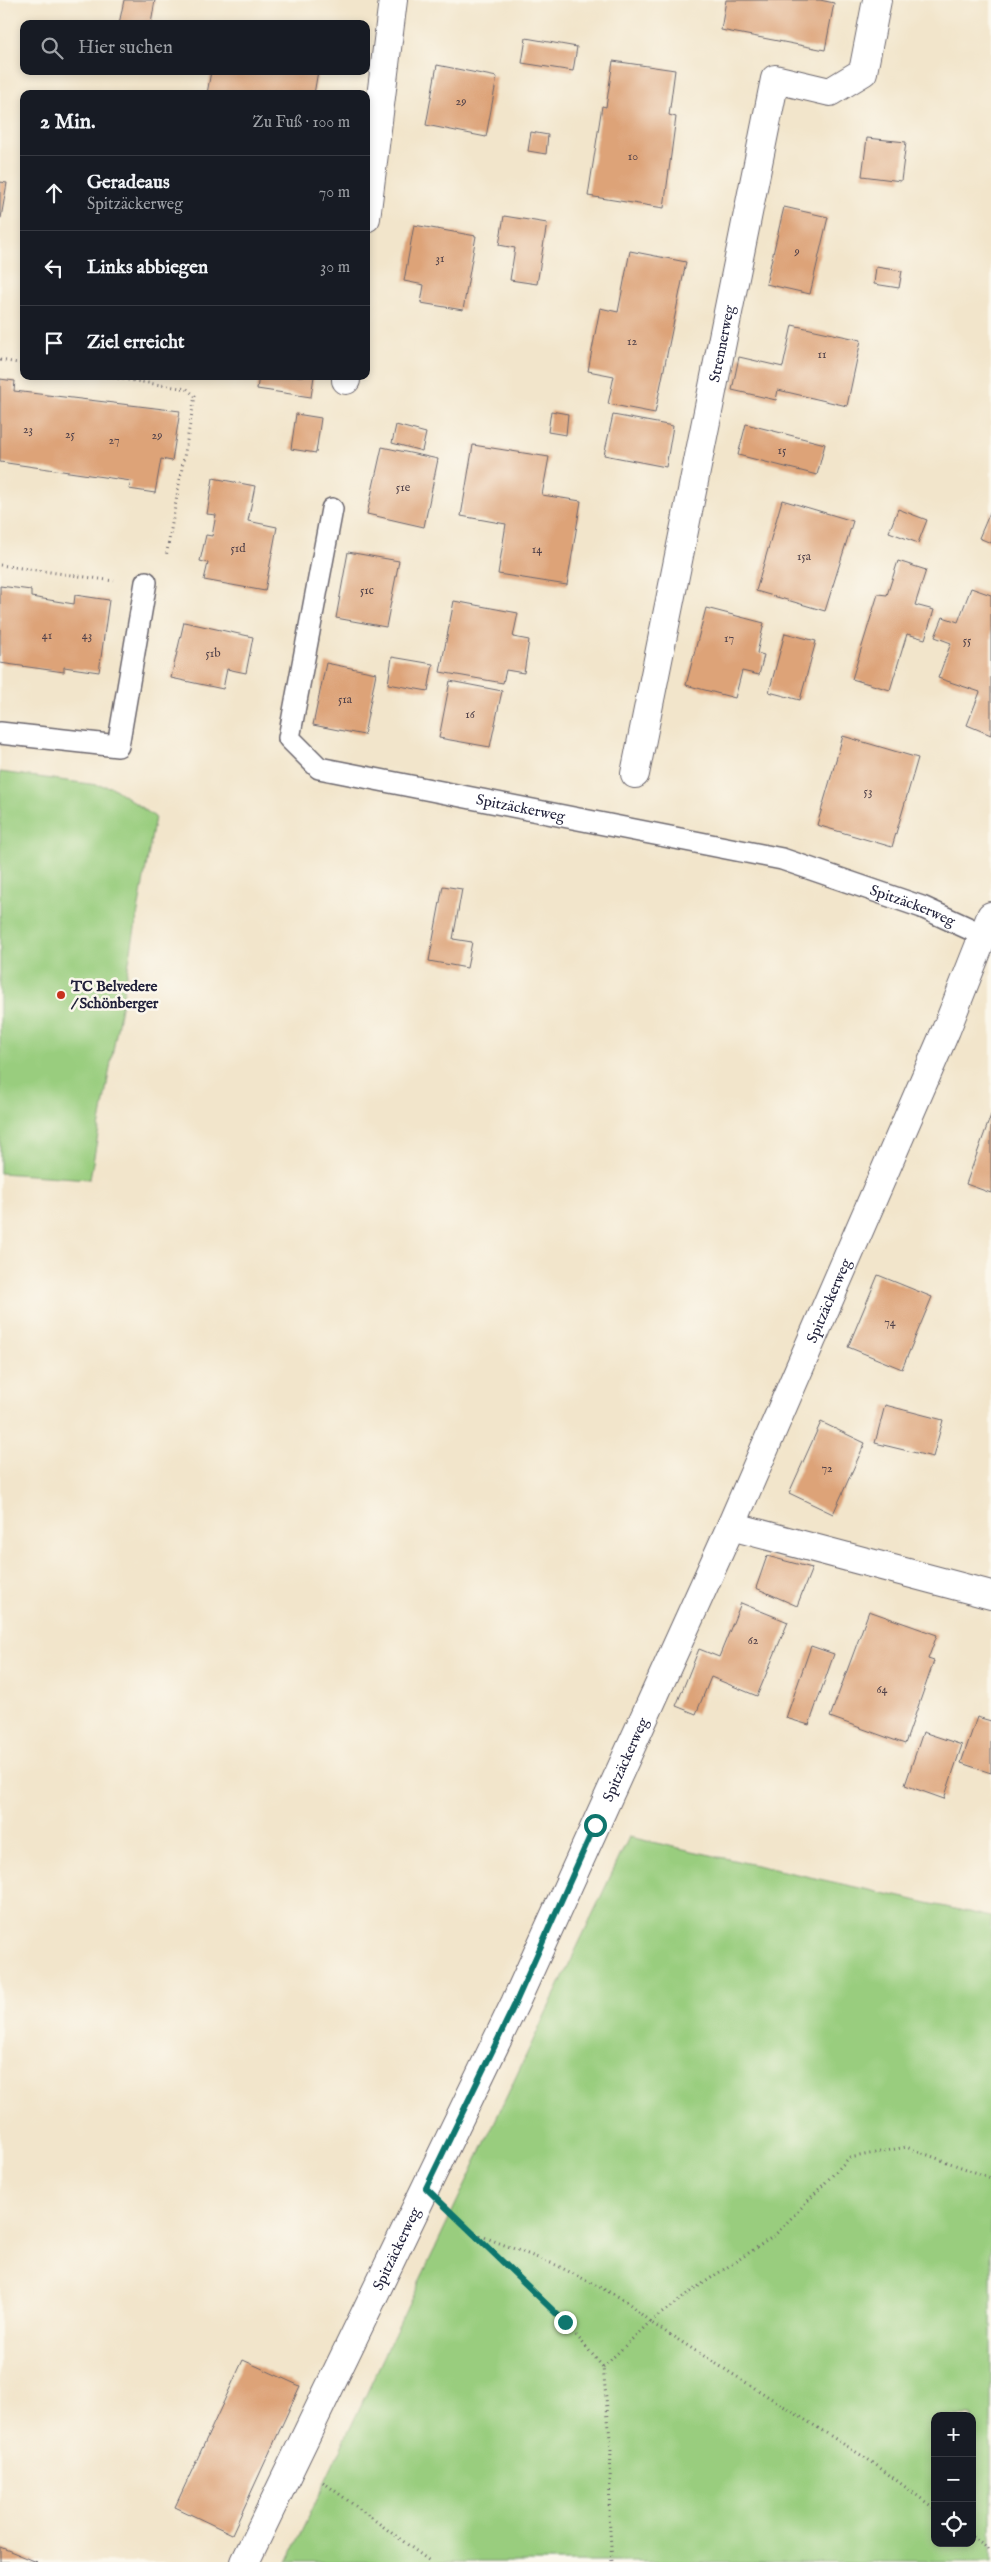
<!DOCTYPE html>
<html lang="de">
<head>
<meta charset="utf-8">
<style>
	:root { --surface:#171b24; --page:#20242c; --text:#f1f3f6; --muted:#9ea1a6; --line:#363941 }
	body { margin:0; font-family:"IM FELL English",serif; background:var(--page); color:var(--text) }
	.controls { position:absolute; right:15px; bottom:15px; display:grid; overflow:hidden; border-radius:10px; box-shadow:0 2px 8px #0003 }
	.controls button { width:45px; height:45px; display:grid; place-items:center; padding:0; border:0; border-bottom:1px solid var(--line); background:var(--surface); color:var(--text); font:25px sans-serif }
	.stop { position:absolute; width:15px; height:15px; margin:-11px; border:4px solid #0f766e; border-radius:50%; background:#fff }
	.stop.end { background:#0f766e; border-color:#fff; box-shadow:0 1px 5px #0008 }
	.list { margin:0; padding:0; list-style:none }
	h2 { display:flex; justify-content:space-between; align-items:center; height:65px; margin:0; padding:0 20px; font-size:21px }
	h2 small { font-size:16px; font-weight:400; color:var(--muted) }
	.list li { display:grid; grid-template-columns:32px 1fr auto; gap:15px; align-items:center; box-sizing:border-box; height:75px; padding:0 20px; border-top:1px solid var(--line) }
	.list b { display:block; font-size:19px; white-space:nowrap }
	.list p { margin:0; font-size:16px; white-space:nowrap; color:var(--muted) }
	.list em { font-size:16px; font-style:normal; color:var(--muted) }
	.icon { flex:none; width:28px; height:28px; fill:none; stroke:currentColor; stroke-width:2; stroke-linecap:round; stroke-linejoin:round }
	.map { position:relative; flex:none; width:991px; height:2562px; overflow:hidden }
	.search { position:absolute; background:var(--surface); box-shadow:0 2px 8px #0003; left:20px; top:20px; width:350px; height:55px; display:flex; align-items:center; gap:12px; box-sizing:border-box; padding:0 18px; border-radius:10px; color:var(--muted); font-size:19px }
	.panel { position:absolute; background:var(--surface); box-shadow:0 2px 8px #0003; left:20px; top:90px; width:350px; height:290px; border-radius:10px }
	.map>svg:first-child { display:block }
	.green { fill:#99cd7e; stroke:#5e785c; fill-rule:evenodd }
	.building { fill:#dda378 }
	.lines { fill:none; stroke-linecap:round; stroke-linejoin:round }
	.lane-casing { stroke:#6b666d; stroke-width:24 }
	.street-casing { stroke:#6b666d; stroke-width:30 }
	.path { stroke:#6b666d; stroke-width:3; stroke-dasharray:1 4; stroke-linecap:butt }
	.lane { stroke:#fff; stroke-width:21 }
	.street { stroke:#fff; stroke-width:28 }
	.route { stroke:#0f766e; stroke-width:6 }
	.poi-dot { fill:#c8321e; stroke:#fbf7ec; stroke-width:2 }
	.labels { text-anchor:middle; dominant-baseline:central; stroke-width:5; stroke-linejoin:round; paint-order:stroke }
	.number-label { font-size:12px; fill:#51424a }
	.street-label { font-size:15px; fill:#22223b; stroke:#fbf7ec }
	.poi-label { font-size:15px; font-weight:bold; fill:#22223b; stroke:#fbf7ec; text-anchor:start }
</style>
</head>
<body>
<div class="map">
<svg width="991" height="2562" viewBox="0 0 991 2562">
	<rect width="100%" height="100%" fill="#fbf7ec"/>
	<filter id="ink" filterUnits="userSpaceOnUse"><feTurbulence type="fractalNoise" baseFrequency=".02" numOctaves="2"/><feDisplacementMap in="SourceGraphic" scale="10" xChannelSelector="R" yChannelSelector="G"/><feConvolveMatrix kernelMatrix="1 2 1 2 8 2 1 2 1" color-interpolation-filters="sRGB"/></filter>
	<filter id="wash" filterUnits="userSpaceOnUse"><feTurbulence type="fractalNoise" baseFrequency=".0096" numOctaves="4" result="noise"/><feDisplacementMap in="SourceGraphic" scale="20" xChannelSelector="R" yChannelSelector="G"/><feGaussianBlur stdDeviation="1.12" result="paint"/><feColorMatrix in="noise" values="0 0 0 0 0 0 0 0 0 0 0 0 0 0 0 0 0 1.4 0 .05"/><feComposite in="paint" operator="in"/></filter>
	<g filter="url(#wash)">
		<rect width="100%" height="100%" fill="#f2e5cb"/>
		<g class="green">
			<polygon points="0,772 112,787 155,817 90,1179 0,1173"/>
			<path d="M629,1837L991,1917V2562H287ZM935,2416H972V2543H935Z"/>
		</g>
		<g id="blocks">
			<g class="building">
				<polygon points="124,0 155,0 151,24 119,24"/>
				<polygon points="726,0 820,0 834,3 825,50 721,30"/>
				<polygon points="526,38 577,47 573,71 522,63"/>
				<polygon points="613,61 675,70 669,115 676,117 664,208 588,196 602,106 606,107"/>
				<polygon points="437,65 497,77 486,137 426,125"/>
				<polygon points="211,71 318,71 314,94 207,94"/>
				<polygon points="531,132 548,135 546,154 528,151"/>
				<polygon points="867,138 906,142 901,181 862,176"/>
				<polygon points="0,182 7,183 1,218 0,218"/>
				<polygon points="784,207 828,217 810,294 766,284"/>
				<polygon points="504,216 547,223 537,284 510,280 515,248 499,245"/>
				<polygon points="414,225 476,236 463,310 421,303 424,285 404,281"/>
				<polygon points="630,251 686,262 655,413 608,404 614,376 588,371 600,308 618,312"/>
				<polygon points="876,267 902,271 899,288 874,284"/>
				<polygon points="792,325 861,340 847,406 778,390 776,400 732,390 739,357 783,367"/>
				<polygon points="259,376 314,376 311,397 257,389"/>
				<polygon points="0,379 15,381 14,391 180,411 172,461 161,459 155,493 129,489 131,481 0,462"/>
				<polygon points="551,411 568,414 566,435 548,432"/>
				<polygon points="296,414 321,418 316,453 291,449"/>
				<polygon points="613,415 673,426 666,467 604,455"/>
				<polygon points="746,424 825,444 817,475 738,455"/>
				<polygon points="396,425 426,433 422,451 392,443"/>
				<polygon points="473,445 549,457 542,495 581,501 567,585 498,574 506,524 461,516"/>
				<polygon points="382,447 438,459 424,527 367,514"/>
				<polygon points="213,478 255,486 248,521 277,527 265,591 204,580 208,563 200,561 206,535 212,536 216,515 207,514"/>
				<polygon points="782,500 853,521 825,611 756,591"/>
				<polygon points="898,509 927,520 918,543 889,532"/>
				<polygon points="991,510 991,543 979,538"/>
				<polygon points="348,552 399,561 386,627 336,618"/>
				<polygon points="898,561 926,570 915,605 934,610 925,639 907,634 890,690 852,679 878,594 887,595"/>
				<polygon points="0,586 31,590 31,597 74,604 75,595 109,600 99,672 64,667 64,672 0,663"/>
				<polygon points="971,588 991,595 991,735 967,725 980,692 938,678 951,643 935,637 943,617 958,622"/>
				<polygon points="454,601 518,613 513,637 529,640 524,673 506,670 503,683 440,672"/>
				<polygon points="706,608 764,623 757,653 764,655 759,675 742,671 735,698 686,685"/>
				<polygon points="184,622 253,637 246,673 227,669 223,689 171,678"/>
				<polygon points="785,633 816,641 800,700 769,692"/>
				<polygon points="392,657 433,664 428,691 388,684"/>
				<polygon points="326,663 376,673 364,735 313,725"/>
				<polygon points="450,681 502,691 490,747 439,738"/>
				<polygon points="843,736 918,758 892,847 817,825"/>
				<polygon points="443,886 462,889 453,939 472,942 467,968 429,961"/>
				<polygon points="991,1115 991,1193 966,1184"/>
				<polygon points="878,1275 932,1297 902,1369 848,1347"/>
				<polygon points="885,1405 943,1420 933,1457 875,1443"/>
				<polygon points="821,1422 865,1443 833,1514 789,1493"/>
				<polygon points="767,1556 812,1568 797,1606 756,1588"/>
				<polygon points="741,1603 788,1622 757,1696 711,1677 696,1714 676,1706 699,1649 719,1657"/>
				<polygon points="869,1611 937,1635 928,1659 934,1661 905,1744 830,1717"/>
				<polygon points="811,1646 834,1654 809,1725 786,1718"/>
				<polygon points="977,1717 991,1721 991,1773 961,1763"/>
				<polygon points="923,1732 962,1745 944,1799 905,1785"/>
				<polygon points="243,2360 300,2386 232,2534 175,2507"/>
				<polygon points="0,2547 37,2562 0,2562"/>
			</g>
		</g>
	</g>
	<g filter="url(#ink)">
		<use href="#blocks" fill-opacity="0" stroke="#6b666d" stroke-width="1"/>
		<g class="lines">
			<g class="lane-casing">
				<g id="lane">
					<path id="s1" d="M332,509L289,738L319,768L782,859L922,907L983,935"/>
					<polyline points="0,733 118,746 146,582"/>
				</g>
			</g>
			<g class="street-casing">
				<g id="street">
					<polyline points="366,218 393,0"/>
					<polyline points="346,380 346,376"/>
					<path id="s2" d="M635,774L775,79L830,92L863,72L877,0"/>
					<polyline points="731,1526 991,1595"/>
					<path id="s3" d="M245,2562L515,2003L731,1526L946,1030L991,916"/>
				</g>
			</g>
			<g class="path">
				<polyline points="0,360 24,364"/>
				<polyline points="103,376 187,389 195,396 166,557"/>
				<polyline points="0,565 114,581"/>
				<polyline points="451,2213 565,2322 603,2367 611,2449 609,2514 612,2562"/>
				<polyline points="471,2232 556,2265 625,2300 650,2322 872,2462 935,2509"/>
				<polyline points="603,2367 650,2322 690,2292 774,2236 849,2158 906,2147 991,2178"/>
				<polyline points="323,2482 431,2562"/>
				<polyline points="972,2537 991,2551"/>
			</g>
			<use href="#lane" class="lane"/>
			<use href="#street" class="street"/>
		</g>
	</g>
	<g class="lines" filter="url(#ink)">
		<polyline class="route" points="565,2322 426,2188 515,2004 595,1825"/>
	</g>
	<circle class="poi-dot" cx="61" cy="995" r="5"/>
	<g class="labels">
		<g class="number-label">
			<text x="461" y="101">29</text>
			<text x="633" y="156">10</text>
			<text x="797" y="251">9</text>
			<text x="440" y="258">31</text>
			<text x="632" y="341">12</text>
			<text x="822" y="354">11</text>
			<text x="28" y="429">23</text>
			<text x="70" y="434">25</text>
			<text x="157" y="435">29</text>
			<text x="114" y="440">27</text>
			<text x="782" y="450">15</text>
			<text x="403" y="487">51e</text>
			<text x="238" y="548">51d</text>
			<text x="537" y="549">14</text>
			<text x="804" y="556">15a</text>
			<text x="367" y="590">51c</text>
			<text x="47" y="635">41</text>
			<text x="87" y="635">43</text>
			<text x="729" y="638">17</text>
			<text x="967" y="640">55</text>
			<text x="213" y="653">51b</text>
			<text x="345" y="699">51a</text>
			<text x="470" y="714">16</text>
			<text x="868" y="791">53</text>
			<text x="890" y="1322">74</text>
			<text x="827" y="1468">72</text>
			<text x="753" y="1640">62</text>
			<text x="882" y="1689">64</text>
		</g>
		<g class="street-label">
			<text stroke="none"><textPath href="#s2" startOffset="439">Strennerweg</textPath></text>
			<text stroke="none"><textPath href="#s1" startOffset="481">Spitzäckerweg</textPath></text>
			<text stroke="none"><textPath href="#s1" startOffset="886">Spitzäckerweg</textPath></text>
			<text stroke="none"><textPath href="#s3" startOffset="1390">Spitzäckerweg</textPath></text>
			<text stroke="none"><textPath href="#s3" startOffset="888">Spitzäckerweg</textPath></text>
			<text stroke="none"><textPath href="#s3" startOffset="348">Spitzäckerweg</textPath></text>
		</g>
		<g class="poi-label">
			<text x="71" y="986">TC Belvedere<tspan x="71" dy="17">/ Schönberger</tspan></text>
		</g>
	</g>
</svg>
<div class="controls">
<button>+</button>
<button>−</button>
<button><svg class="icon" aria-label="locate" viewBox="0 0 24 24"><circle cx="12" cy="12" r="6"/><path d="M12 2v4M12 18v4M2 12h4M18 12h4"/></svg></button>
</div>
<div class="stop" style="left:595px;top:1825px"></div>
<div class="stop end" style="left:565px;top:2322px"></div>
<div class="search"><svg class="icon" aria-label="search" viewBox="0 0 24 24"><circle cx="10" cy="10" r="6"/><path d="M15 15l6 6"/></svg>Hier suchen</div>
<section class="panel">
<h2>2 Min.<small>Zu Fuß · 100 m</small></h2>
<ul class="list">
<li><svg class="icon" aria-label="ahead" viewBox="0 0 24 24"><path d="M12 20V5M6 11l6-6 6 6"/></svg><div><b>Geradeaus</b><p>Spitzäckerweg</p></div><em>70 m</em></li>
<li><svg class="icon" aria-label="left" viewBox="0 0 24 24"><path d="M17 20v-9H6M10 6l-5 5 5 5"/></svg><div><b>Links abbiegen</b></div><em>30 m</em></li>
<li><svg class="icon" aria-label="arrive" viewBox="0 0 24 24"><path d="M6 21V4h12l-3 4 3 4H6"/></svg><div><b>Ziel erreicht</b></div></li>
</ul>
</section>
</div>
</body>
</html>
